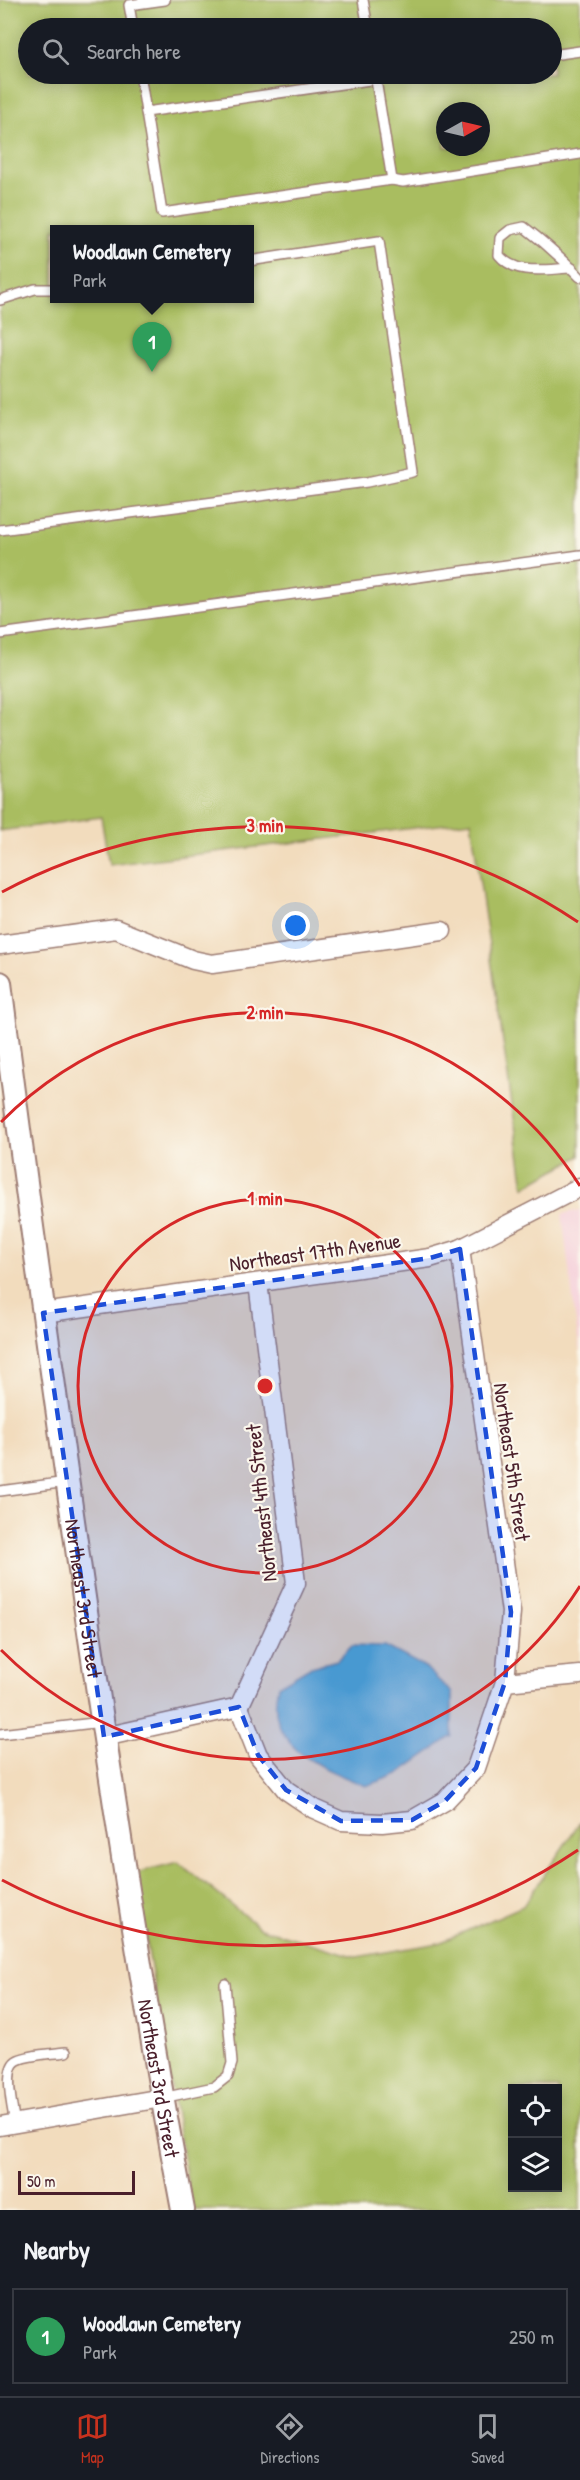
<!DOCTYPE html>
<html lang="en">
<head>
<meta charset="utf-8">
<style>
	:root { --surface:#171b24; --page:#242831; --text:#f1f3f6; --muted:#9ea1a6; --line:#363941; --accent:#c8321e }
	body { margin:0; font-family:"Patrick Hand",sans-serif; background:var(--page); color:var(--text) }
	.controls { position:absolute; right:18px; bottom:18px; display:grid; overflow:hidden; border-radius:0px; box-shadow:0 3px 15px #0003 }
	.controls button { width:54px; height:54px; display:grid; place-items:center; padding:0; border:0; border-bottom:2px solid var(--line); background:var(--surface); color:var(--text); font:30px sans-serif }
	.compass { position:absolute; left:436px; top:102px; width:54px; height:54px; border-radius:50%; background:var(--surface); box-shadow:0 3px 15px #0003; rotate:82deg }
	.scale { position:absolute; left:18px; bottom:15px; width:117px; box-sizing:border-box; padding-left:6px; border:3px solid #4a1f2b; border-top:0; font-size:16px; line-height:21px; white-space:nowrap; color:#4a1f2b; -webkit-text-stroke:4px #fbf7ec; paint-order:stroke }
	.you { position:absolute; left:296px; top:926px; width:21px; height:21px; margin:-15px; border:4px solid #fff; border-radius:50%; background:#1a73e8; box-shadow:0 0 0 9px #1a73e833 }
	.badge { display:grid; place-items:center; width:39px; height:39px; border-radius:50%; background:var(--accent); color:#fff; font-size:20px; font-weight:700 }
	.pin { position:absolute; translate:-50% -50px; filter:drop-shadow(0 2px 3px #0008) }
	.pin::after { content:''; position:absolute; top:32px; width:21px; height:18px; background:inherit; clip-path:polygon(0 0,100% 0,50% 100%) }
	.popup { position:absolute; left:50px; top:225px; width:204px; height:78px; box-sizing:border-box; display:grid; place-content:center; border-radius:0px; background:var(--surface); filter:drop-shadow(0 2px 4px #0005); font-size:20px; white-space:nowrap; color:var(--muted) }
	.popup b { font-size:22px; color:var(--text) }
	.popup::after { content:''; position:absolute; left:50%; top:100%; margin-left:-12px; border:12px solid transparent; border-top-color:var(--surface) }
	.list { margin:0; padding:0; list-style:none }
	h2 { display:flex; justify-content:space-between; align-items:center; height:78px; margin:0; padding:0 24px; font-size:26px }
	h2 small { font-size:20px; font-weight:400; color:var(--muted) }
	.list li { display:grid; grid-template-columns:39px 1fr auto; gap:18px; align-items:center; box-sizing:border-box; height:96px; margin:0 12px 12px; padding:0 12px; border:2px solid var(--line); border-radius:0px }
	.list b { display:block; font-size:22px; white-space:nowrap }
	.list p { margin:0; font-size:20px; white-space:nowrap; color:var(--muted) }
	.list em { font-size:20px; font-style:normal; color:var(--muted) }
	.icon { flex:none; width:33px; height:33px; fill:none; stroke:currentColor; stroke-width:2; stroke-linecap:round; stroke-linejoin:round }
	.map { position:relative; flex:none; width:580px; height:2210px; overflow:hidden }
	.search { position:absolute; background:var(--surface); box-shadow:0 3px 15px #0003; left:18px; right:18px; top:18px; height:66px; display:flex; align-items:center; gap:15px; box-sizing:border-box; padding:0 21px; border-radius:33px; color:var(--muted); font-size:22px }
	.sheet { height:186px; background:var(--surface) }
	nav { display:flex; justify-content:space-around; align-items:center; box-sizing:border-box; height:84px; border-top:2px solid var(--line); background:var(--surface); font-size:16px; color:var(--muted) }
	nav a { display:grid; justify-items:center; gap:3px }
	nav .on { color:var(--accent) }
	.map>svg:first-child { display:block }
	.built { fill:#f5cfda }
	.green { fill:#a9bd61; stroke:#7a6e46; stroke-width:1.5; fill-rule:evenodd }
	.water { fill:#52acd0; stroke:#4e667e; stroke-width:1.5 }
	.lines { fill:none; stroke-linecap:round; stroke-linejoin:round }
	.service-casing { stroke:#9e7e74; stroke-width:12 }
	.minor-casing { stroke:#9e7e74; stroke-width:21 }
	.tertiary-casing { stroke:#9e7e74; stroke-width:26 }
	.service { stroke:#fff; stroke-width:9 }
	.minor { stroke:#fff; stroke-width:18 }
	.tertiary { stroke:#fff; stroke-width:22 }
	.marked { fill:#1d4ed8; fill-opacity:0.2; stroke:#1d4ed8; stroke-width:4.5; stroke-dasharray:12 8; stroke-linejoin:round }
	.ring { fill:none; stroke:#d62828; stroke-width:3 }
	.labels { text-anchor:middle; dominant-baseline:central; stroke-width:4.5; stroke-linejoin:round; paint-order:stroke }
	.street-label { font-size:21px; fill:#4a1f2b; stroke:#fbf7ec }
	.centre { fill:#d62828; stroke:#fbf7ec; stroke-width:3 }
	.ring-label { font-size:18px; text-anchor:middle; font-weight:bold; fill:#d62828; stroke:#fbf7ec; stroke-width:4.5; stroke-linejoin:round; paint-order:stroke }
</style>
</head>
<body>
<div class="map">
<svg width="580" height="2210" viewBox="0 0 580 2210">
	<rect width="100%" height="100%" fill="#fbf7ec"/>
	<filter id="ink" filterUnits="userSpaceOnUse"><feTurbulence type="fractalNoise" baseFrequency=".0167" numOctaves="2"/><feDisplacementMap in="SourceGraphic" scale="12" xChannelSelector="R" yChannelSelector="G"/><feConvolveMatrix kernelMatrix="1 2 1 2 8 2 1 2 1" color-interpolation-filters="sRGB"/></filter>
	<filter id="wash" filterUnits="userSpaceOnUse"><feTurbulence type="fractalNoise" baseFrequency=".008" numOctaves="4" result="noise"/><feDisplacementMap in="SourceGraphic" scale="24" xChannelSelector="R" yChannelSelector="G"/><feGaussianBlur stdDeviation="1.35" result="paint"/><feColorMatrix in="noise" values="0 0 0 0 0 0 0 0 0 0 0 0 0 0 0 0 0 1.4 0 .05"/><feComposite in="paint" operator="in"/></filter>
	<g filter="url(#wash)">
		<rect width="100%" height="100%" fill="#f2dcbd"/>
		<polygon class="built" points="580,1210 580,1354 562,1214"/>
		<g class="green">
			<path d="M0,0H580V1156L524,1187L471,821L109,865L101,817L0,831ZM28,28H552V74H28ZM445,111H481V147H445ZM54,230H249V298H54Z"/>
			<path d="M580,1822V2210H192L135,1873L178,1862L260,1928L357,1957L439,1943L523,1906ZM512,2088H558V2188H512Z"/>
		</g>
		<path class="water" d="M352,1645L385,1646L425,1667L452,1693V1736L398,1774L366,1786C320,1767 263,1747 278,1686L308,1668L337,1660Z"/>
	</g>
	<g filter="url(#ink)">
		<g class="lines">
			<g class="service-casing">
				<g id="service">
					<polyline points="363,0 368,28"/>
					<polyline points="133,28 129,5 165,0"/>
					<polyline points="552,55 580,51"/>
					<polyline points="140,74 146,112"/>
					<polyline points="375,74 392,180 403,182 580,154"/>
					<polyline points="392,180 162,213 146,112 412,74"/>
					<path d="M572,268C546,269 516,276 499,255L500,238L510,230L524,227C544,242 563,259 580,277"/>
					<polyline points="0,300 35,289 54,289"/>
					<polyline points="0,530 367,482 413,472 379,241 249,261"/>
					<polyline points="0,634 580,555"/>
					<polyline points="0,1491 67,1482"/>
					<polyline points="0,1734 102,1722"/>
					<polyline points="162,2098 214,2087 228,2076 232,2063 225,1984"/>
					<path d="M15,2124C13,2110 2,2067 18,2060C31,2054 52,2054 66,2052"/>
				</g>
			</g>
			<g class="minor-casing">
				<g id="minor">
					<polyline points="0,945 116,929 193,960 212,964 442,931"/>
					<polyline points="460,1249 511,1612 505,1682"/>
					<polyline points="43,1313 430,1258 460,1249 580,1187"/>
					<polyline points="239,1707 258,1755 286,1790 314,1809 341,1821 382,1823 412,1820 445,1801 476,1768 505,1682 580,1675"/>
					<polyline points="239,1707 296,1583 258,1283"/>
					<polyline points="104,1737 239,1707"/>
					<polyline points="0,2126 162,2098"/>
				</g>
			</g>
			<g class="tertiary-casing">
				<g id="tertiary">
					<path id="s1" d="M0,983C27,1197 57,1411 88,1625C117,1821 146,2016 183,2210"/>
				</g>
			</g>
			<use href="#service" class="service"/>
			<use href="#minor" class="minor"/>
			<use href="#tertiary" class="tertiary"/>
		</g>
	</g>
	<path class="marked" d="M460,1249L511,1612L505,1682L476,1768L445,1801L412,1820L341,1821L286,1790L258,1755L239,1707L104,1737L43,1313L430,1258Z"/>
	<g class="ring">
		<circle cx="265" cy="1386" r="187"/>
		<path d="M580 1586A373 373 0 0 1 1 1650M1 1122A373 373 0 0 1 580 1186"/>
		<path d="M578 1850A560 560 0 0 1 2 1880M2 892A560 560 0 0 1 578 922"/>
	</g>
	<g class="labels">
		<g class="street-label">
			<text transform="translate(315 1252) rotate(-8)">Northeast 17th Avenue</text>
			<text transform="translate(512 1462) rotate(82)">Northeast 5th Street</text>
			<text transform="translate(261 1503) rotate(-96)">Northeast 4th Street</text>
			<text stroke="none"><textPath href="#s1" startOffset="621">Northeast 3rd Street</textPath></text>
			<text stroke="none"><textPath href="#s1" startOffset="1107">Northeast 3rd Street</textPath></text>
		</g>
	</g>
	<circle cx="265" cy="1386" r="9" class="centre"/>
	<g class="ring-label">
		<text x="265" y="832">3 min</text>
		<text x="265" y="1019">2 min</text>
		<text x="265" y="1205">1 min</text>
	</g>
</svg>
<div class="controls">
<button><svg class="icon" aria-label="locate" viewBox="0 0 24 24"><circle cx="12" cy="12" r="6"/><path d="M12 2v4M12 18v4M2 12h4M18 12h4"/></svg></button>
<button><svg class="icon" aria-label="layers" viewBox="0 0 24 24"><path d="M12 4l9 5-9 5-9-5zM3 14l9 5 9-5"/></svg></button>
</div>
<svg class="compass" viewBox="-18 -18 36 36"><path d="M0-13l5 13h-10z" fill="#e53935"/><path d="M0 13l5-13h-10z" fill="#9ea1a6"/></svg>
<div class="scale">50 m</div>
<div class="you"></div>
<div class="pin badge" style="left:152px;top:372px;background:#2e9e5b">1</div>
<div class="popup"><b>Woodlawn Cemetery</b>Park</div>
<div class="search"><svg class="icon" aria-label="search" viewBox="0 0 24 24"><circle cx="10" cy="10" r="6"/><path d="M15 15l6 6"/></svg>Search here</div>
</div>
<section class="sheet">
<h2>Nearby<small></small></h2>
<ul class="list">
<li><span class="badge" style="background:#2e9e5b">1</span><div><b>Woodlawn Cemetery</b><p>Park</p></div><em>250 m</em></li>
</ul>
</section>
<nav>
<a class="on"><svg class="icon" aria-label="map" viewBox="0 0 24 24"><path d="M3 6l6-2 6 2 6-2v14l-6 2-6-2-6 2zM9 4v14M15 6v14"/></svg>Map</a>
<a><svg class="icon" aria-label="directions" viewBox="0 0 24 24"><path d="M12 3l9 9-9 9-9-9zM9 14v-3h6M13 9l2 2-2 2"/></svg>Directions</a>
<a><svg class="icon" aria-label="saved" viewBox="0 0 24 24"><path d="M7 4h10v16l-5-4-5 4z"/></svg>Saved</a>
</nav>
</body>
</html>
